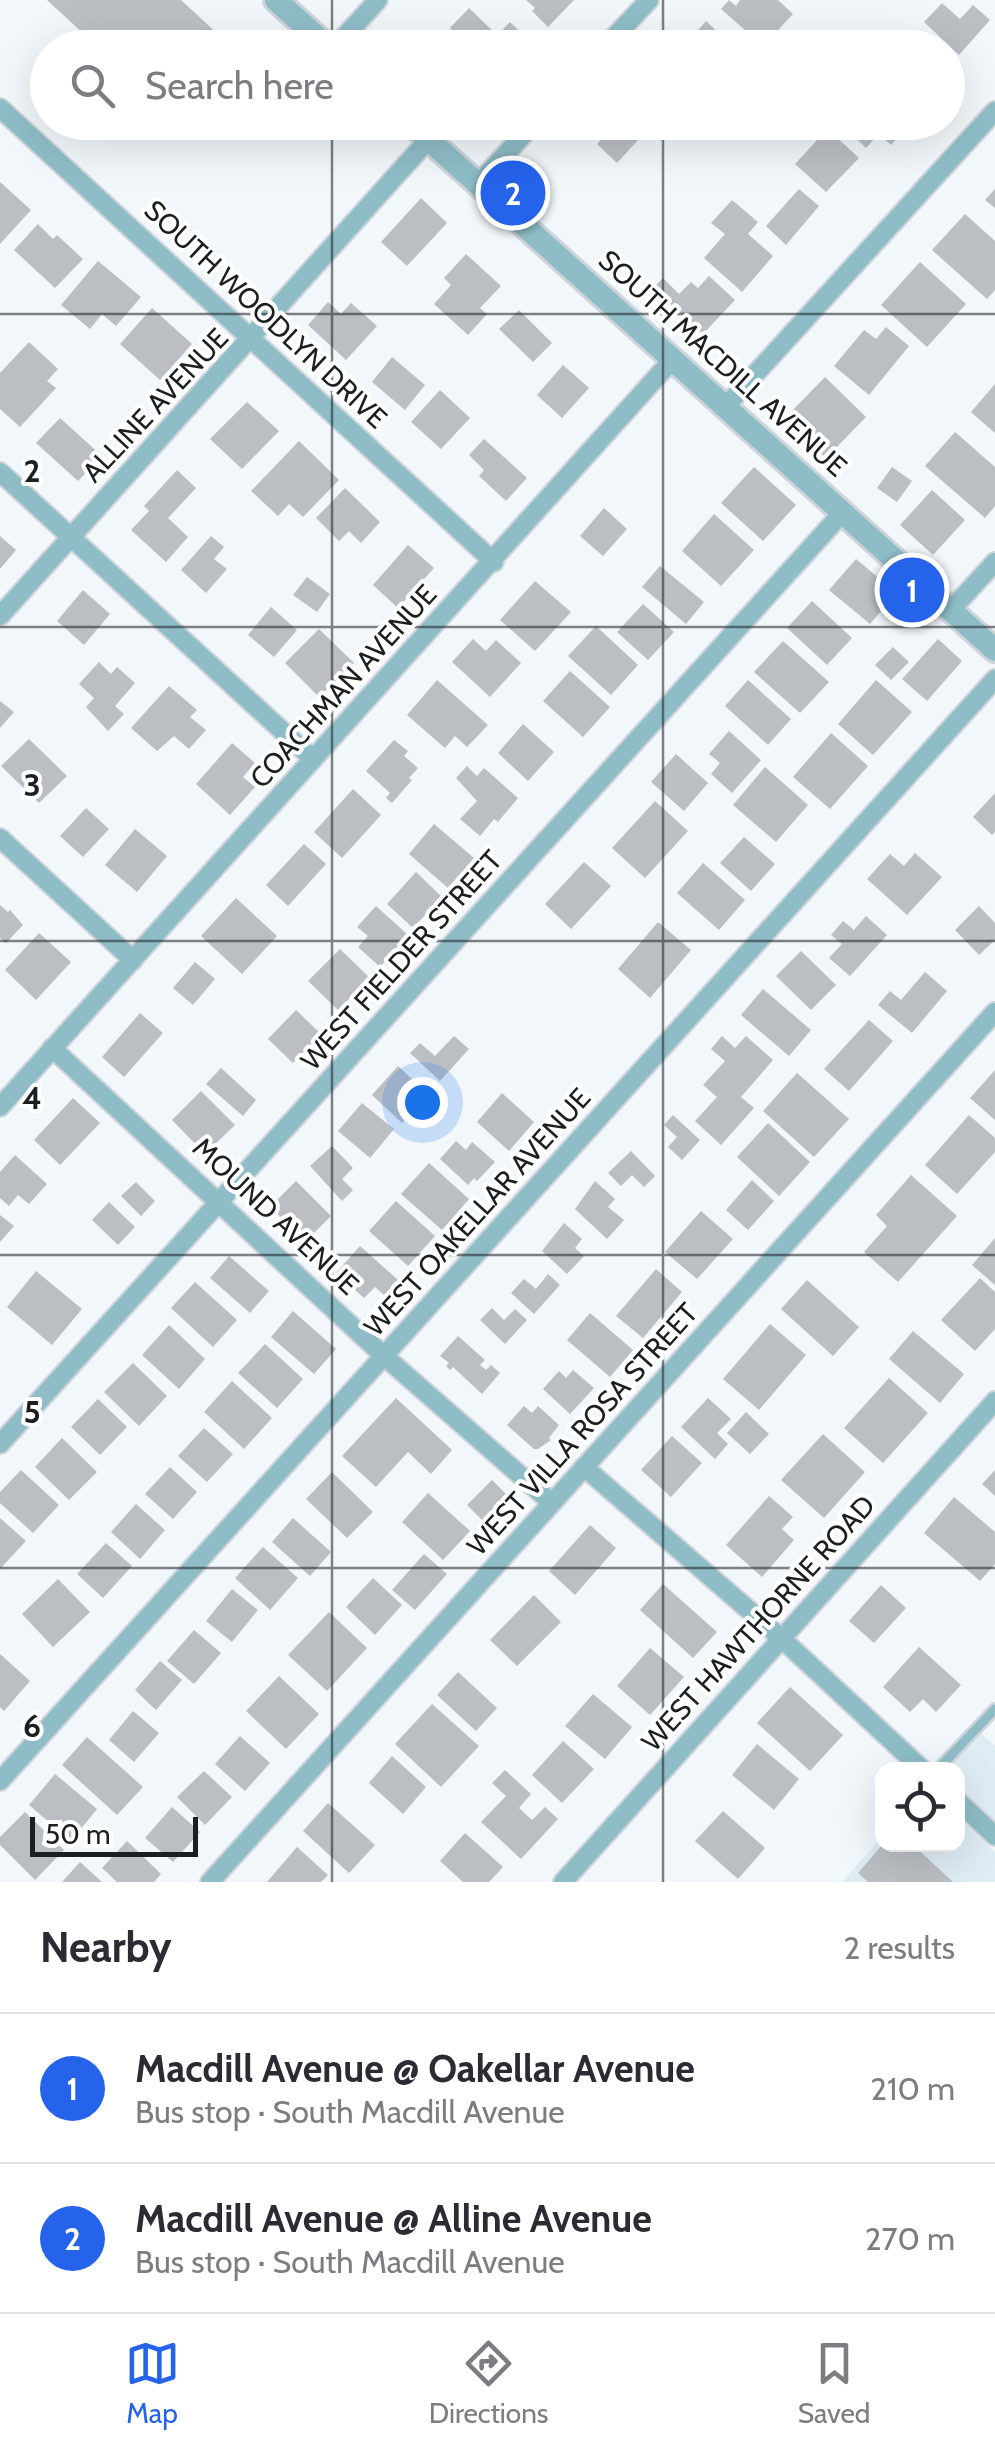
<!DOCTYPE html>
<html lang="en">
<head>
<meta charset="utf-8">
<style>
	:root { --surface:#fff; --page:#f7f7f7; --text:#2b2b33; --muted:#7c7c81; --line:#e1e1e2; --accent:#2563eb }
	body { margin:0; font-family:Cabin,sans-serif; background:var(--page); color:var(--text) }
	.controls { position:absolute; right:30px; bottom:30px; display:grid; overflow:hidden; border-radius:20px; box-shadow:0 10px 40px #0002 }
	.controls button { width:90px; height:90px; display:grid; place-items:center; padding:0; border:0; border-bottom:2px solid var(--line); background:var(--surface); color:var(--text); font:50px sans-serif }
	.scale { position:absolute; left:30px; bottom:25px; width:168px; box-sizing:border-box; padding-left:10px; border:5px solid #1c1f20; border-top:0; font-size:28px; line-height:35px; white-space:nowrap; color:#1c1f20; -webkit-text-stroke:8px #fff; paint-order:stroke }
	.you { position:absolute; left:422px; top:1102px; width:35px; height:35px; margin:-25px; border:8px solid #fff; border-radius:50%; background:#1a73e8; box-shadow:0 0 0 15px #1a73e833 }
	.badge { display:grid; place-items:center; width:65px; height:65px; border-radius:50%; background:var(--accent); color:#fff; font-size:32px; font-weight:700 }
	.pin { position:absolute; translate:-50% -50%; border:5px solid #fff; box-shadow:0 2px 10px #0006 }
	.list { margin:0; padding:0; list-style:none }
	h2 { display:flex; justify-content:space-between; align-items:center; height:130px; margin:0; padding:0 40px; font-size:42px }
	h2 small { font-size:32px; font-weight:400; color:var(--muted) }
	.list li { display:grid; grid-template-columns:65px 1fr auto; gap:30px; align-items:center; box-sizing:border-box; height:150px; padding:0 40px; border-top:2px solid var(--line) }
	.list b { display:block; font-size:38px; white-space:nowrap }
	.list p { margin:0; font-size:32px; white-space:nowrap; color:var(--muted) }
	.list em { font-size:32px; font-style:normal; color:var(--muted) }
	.icon { flex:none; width:55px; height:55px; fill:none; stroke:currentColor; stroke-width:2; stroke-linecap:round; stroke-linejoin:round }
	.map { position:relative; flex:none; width:995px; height:1882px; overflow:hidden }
	.search { position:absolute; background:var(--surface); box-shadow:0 10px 40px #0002; left:30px; right:30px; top:30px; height:110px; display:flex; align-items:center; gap:25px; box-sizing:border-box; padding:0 35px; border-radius:55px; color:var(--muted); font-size:38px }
	.sheet { height:430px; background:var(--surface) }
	nav { display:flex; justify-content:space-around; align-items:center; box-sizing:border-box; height:140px; border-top:2px solid var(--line); background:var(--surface); font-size:28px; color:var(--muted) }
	nav a { display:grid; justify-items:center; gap:5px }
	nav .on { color:var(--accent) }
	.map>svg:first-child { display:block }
	.built { fill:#deecf4 }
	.building { fill:#bbbfc4 }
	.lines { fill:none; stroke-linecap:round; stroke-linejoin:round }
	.service-casing { stroke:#cfd4d8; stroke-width:14 }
	.minor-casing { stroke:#cfd4d8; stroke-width:22 }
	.tertiary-casing { stroke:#cfd4d8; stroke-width:28 }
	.service { stroke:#8ebdc8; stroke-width:9 }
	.minor { stroke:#8ebdc8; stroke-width:18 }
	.tertiary { stroke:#8ebdc8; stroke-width:22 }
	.grid { fill:none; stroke:#1c1f20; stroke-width:2.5; stroke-opacity:0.55 }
	.labels { text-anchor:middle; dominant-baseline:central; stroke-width:8; stroke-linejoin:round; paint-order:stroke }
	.street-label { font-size:28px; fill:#1c1f20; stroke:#fff }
	.grid-label { font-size:32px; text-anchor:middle; font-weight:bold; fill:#1c1f20; stroke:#fff; stroke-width:8; stroke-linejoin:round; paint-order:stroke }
</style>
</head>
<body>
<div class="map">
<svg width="995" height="1882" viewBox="0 0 995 1882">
	<rect width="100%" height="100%" fill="#f1f7fb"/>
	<g class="built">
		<polygon points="978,1731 995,1746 995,1821 958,1786 958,1770 943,1770"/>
		<polygon points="958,1817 995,1852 995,1882 842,1882 882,1837 882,1844 958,1844"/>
	</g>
	<g class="building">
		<polygon points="47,0 181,0 233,48 99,48"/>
		<polygon points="526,0 574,0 548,27 532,11 535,8"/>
		<polygon points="729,0 736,6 740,0 778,0 793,14 763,46 721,9"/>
		<polygon points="942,3 960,19 973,5 990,20 959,55 924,22"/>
		<polygon points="469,8 497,35 510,22 531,42 525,48 470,48 450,28"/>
		<polygon points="706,21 735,48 682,48"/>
		<polygon points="911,35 925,48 900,48"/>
		<polygon points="617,122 639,139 617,163 597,144"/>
		<polygon points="651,122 680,122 665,137"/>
		<polygon points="802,122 835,122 829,130 859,158 826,192 795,164 819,138"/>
		<polygon points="839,122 912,122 891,145 879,134 866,148"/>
		<polygon points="0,182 31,210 0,244"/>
		<polygon points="799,189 819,206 786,245 766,226"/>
		<polygon points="995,189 995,208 985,200"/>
		<polygon points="421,198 447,223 407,266 381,242"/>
		<polygon points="732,200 758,222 748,234 773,256 742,292 704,258 725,234 711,223"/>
		<polygon points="965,214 995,241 995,290 987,299 932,250"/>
		<polygon points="38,224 53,239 57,235 83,259 55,288 14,250"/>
		<polygon points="466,254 501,286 480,308 487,314 468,335 434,304 451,285 444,278"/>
		<polygon points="98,261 141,297 116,326 102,314 90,329 61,305"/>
		<polygon points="920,262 966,304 927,347 881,305"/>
		<polygon points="709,276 735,300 703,334 653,288 663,278 679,294 691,282 698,288"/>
		<polygon points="328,302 341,314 351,303 377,326 346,360 308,325"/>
		<polygon points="152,308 192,344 160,380 120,344"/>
		<polygon points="519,310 552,343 533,362 499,329"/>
		<polygon points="886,327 909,346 869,395 834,366 864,330 876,339"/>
		<polygon points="29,342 58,369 47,381 56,388 20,427 0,409 0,373"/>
		<polygon points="392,357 425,385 405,410 372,382"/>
		<polygon points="563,365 589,388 562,418 537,395"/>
		<polygon points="825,377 866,417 826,458 785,418"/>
		<polygon points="995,384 995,433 971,412"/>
		<polygon points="440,390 470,418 441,449 411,422"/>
		<polygon points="247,402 279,431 242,469 210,439"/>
		<polygon points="60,418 102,456 78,481 36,443"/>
		<polygon points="955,432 995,467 995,506 985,518 925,466"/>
		<polygon points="484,439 527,478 506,501 479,476 484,470 469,455"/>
		<polygon points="299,441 339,480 303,517 289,504 278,516 251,491"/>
		<polygon points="754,467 796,505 763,541 721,503"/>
		<polygon points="892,467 912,481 897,502 877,488"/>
		<polygon points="177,470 196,488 168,518 188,537 166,562 131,530 149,511 144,506"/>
		<polygon points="345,488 380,522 361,543 349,531 339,541 316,518"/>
		<polygon points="932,490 965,520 933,555 900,525"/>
		<polygon points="604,508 627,529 603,556 580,536"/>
		<polygon points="714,514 754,550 721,586 682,551"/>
		<polygon points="0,536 16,550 0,569"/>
		<polygon points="211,536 224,547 214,559 227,569 206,593 181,570"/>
		<polygon points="408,545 434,568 398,608 373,585"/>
		<polygon points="856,559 897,593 870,624 829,590"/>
		<polygon points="660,566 704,602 686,624 642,587"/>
		<polygon points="307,577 330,594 317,612 293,595"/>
		<polygon points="535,581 571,612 535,651 500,620"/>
		<polygon points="83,590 110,614 84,645 57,621"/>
		<polygon points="812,601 852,638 827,665 787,628"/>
		<polygon points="643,604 674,632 648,660 617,632"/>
		<polygon points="271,607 297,630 274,657 248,635"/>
		<polygon points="596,626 638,665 611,695 568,656"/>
		<polygon points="319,629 354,663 319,697 285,663"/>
		<polygon points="473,639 486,651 496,640 521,663 490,697 452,662"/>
		<polygon points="938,639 962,661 927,701 902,679"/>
		<polygon points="783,641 829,682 800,713 754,672"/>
		<polygon points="893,647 909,662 891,680 875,665"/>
		<polygon points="99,662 111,674 117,667 135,683 115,706 124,714 108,731 86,707 94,698 79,684"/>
		<polygon points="570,671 610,707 583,737 543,701"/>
		<polygon points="437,680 488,725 467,747 455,736 445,748 407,715"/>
		<polygon points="748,680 791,719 768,745 725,706"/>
		<polygon points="876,680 912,712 873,755 838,724"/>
		<polygon points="169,686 197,710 190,717 206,730 189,749 174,736 157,751 131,728"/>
		<polygon points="0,701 14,712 0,728"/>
		<polygon points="523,724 554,752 528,781 498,753"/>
		<polygon points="729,731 761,760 732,793 711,774 720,763 709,754"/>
		<polygon points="831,733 868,766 830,809 793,777"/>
		<polygon points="29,739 67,776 39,803 1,766"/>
		<polygon points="394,740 408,751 404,756 418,768 409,778 412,780 392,803 386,798 390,793 366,771"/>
		<polygon points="232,743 255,763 243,777 255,787 230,815 196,784"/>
		<polygon points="676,754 708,783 684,811 651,782"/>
		<polygon points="467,766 477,776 484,768 518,798 498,822 494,819 480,836 460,819 477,801 456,778"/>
		<polygon points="765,767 808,805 776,842 733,805"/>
		<polygon points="353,789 381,815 342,858 314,832"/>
		<polygon points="995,793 995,832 992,835 973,817"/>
		<polygon points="655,801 688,831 645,878 612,848"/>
		<polygon points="86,808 109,829 83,857 60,836"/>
		<polygon points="434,824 474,858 448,888 409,854"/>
		<polygon points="135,829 167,856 137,892 105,865"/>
		<polygon points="744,837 775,864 751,891 720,863"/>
		<polygon points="304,844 326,864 288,906 266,885"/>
		<polygon points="915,853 942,877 907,915 867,879 890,854 904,866"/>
		<polygon points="584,862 611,886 571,929 545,904"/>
		<polygon points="703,863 745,900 719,930 677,893"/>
		<polygon points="416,872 442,897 413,928 387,904"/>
		<polygon points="236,898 277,936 242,974 201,936"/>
		<polygon points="0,905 8,912 10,910 23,925 6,943 0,938"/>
		<polygon points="376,906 408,935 380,967 358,947 368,936 357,927"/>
		<polygon points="979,906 995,923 995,940 979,955 955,930"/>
		<polygon points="866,916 887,935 850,976 829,958 842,944 831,935 843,921 854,930"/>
		<polygon points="658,922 691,950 650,998 618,969"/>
		<polygon points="39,933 71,962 36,1000 5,970"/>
		<polygon points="340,949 370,978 338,1010 308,981"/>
		<polygon points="801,951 836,985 811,1010 776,976"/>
		<polygon points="195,962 215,979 193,1005 173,988"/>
		<polygon points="925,972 947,991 912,1033 878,1005 890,991 901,1000"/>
		<polygon points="763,989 811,1030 789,1056 741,1015"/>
		<polygon points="296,1010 321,1034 293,1063 268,1039"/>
		<polygon points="140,1013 163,1033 124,1077 102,1057"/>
		<polygon points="869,1020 893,1041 849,1091 824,1069"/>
		<polygon points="454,1036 469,1049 440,1081 410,1053 420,1043 435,1056"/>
		<polygon points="722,1036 735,1048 746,1036 773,1060 741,1097 754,1108 721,1145 695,1121 717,1097 703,1085 725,1061 711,1049"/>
		<polygon points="398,1066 428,1094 402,1123 372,1095"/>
		<polygon points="221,1068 256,1100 243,1116 206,1084"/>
		<polygon points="995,1070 995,1120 970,1098"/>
		<polygon points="797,1073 849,1119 814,1157 763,1111"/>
		<polygon points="201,1091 235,1125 205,1154 172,1120"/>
		<polygon points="502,1093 534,1122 509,1151 477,1122"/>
		<polygon points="73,1098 100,1123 60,1165 34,1140"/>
		<polygon points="362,1103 394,1129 370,1158 338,1131"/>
		<polygon points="673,1115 700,1140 682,1160 668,1147 677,1137 664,1125"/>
		<polygon points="969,1115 995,1138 995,1152 957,1194 925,1165"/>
		<polygon points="768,1123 810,1162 779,1196 737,1157"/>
		<polygon points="456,1141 466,1150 472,1142 495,1162 477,1181 474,1178 468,1185 440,1159"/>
		<polygon points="332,1146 353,1168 342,1179 353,1190 342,1201 310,1166"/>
		<polygon points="631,1151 655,1176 644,1187 632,1175 621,1186 608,1173"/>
		<polygon points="15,1155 47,1184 29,1204 18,1195 9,1206 0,1198 0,1172"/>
		<polygon points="429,1163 469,1199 442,1230 401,1194"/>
		<polygon points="911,1175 957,1216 898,1282 864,1252 887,1226 876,1215"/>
		<polygon points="752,1180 774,1201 748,1230 726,1210"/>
		<polygon points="296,1181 331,1216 306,1241 270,1207"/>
		<polygon points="595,1181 615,1199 608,1207 624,1220 607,1239 575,1209"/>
		<polygon points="136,1182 155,1201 141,1216 121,1196"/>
		<polygon points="396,1201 435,1236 408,1266 369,1231"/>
		<polygon points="109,1202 135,1227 118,1245 92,1220"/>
		<polygon points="701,1211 733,1239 697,1279 665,1252"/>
		<polygon points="0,1215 14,1226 0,1242"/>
		<polygon points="564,1223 582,1239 575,1248 584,1256 567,1274 542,1251"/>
		<polygon points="995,1238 995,1285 972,1265"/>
		<polygon points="360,1246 398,1280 384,1295 375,1287 364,1298 336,1273"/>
		<polygon points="229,1256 269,1291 250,1313 210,1278"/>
		<polygon points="656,1269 682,1292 643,1338 616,1316"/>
		<polygon points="36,1271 82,1309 52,1345 7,1307"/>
		<polygon points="548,1274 560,1285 534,1314 511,1293 524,1279 536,1289"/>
		<polygon points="980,1278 995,1292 995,1329 975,1351 941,1320"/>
		<polygon points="807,1280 859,1327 833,1356 781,1309"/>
		<polygon points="195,1282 237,1320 213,1347 171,1308"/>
		<polygon points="492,1308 504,1320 515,1309 527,1320 505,1344 480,1320"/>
		<polygon points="293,1311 336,1349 314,1374 271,1337"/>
		<polygon points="590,1313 633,1350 610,1377 567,1340"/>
		<polygon points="770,1324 806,1355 759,1410 723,1379"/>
		<polygon points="169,1325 205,1359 179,1389 142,1355"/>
		<polygon points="913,1331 964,1374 940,1403 889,1359"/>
		<polygon points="458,1336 485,1360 480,1365 486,1370 491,1365 500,1373 482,1394 453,1367 450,1370 446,1366 449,1363 440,1356"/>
		<polygon points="265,1344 303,1379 277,1408 238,1373"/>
		<polygon points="133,1363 167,1396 139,1426 104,1392"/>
		<polygon points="573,1370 594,1388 570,1414 543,1389 559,1371 566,1378"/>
		<polygon points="889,1378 928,1413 883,1463 844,1428"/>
		<polygon points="232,1381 272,1418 244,1449 204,1412"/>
		<polygon points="396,1398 452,1450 431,1474 408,1452 376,1487 342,1456"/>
		<polygon points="708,1398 731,1419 717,1433 728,1444 715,1459 681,1427"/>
		<polygon points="98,1399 127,1427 100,1455 71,1427"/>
		<polygon points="524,1406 532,1413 538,1406 559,1425 549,1438 551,1440 538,1449 534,1449 507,1425"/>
		<polygon points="746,1412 769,1434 750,1454 727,1433"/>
		<polygon points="204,1428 233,1454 207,1482 178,1456"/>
		<polygon points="823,1434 865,1472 824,1518 781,1480"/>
		<polygon points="672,1436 702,1463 671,1497 641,1470"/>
		<polygon points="62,1438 97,1472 69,1500 35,1467"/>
		<polygon points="170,1467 197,1492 173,1519 145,1494"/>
		<polygon points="21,1470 59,1505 33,1533 0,1503 0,1492"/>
		<polygon points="995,1470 995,1496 982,1484"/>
		<polygon points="332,1472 373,1512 347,1538 306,1499"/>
		<polygon points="492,1480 512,1500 487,1525 467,1505"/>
		<polygon points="428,1493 470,1531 443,1560 402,1522"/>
		<polygon points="769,1496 793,1517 782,1529 794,1540 762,1577 726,1545"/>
		<polygon points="954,1497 995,1532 995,1564 980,1581 924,1533"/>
		<polygon points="136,1504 165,1530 140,1559 111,1532"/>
		<polygon points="0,1518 26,1541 0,1569"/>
		<polygon points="293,1518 331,1552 310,1576 272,1542"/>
		<polygon points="590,1525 616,1548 575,1595 549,1571"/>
		<polygon points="106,1543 132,1566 103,1598 77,1574"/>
		<polygon points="263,1547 298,1578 270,1610 235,1578"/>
		<polygon points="424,1554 447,1574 415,1610 392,1590"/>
		<polygon points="373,1578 402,1605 375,1635 346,1607"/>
		<polygon points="58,1579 90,1612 53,1647 22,1614"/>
		<polygon points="663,1584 717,1632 693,1658 640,1610"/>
		<polygon points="881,1585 906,1608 874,1643 849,1621"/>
		<polygon points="232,1589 258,1610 232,1642 206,1621"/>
		<polygon points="534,1595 561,1622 517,1666 490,1640"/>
		<polygon points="329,1612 367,1648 327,1691 288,1655"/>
		<polygon points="194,1630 221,1653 194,1684 167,1661"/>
		<polygon points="919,1647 961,1685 936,1712 923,1699 910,1712 883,1687"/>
		<polygon points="650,1648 684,1677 650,1715 617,1686"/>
		<polygon points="0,1654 30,1681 4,1711 0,1707"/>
		<polygon points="160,1661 182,1680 156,1710 135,1690"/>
		<polygon points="458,1672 497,1708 476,1731 437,1695"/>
		<polygon points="279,1676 319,1714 286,1749 246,1711"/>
		<polygon points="790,1687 843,1735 810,1771 757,1723"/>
		<polygon points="593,1694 632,1727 605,1759 565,1726"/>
		<polygon points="432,1704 479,1746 441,1787 395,1744"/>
		<polygon points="133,1711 159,1733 134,1762 109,1740"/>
		<polygon points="240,1736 270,1763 245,1791 215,1764"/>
		<polygon points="87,1737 143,1787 117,1815 62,1765"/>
		<polygon points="563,1741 594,1769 562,1803 532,1775"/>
		<polygon points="757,1744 799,1779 774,1810 732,1775"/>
		<polygon points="392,1756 426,1787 403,1814 369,1783"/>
		<polygon points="505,1770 531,1794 519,1808 532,1820 545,1807 558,1819 521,1859 481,1822 506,1796 492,1783"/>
		<polygon points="204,1771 232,1797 205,1825 177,1797"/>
		<polygon points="55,1774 97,1809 71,1841 29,1805"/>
		<polygon points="328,1803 375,1845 349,1873 303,1831"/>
		<polygon points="172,1807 200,1832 173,1862 145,1838"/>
		<polygon points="723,1811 765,1848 738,1879 695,1841"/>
		<polygon points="25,1812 64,1850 35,1880 0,1845 0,1837"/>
		<polygon points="465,1833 503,1867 489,1882 463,1882 440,1861"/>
		<polygon points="127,1841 161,1874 154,1882 117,1882 102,1868"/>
		<polygon points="883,1844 912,1844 953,1882 868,1882 858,1873"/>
		<polygon points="297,1847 328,1875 321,1882 267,1882"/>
		<polygon points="80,1862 102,1882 62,1882"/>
	</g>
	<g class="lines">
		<g class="service-casing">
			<polyline id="service" points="937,1770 995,1709"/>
		</g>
		<g class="minor-casing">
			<g id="minor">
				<polyline points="334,48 378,0"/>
				<polyline points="604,48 649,0"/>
				<polyline points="0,108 494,562"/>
				<polyline points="479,183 535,122"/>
				<polyline points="726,406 995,111"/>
				<polyline points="0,472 313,759"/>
				<polyline points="951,610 995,562"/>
				<polyline points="0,616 428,140"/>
				<polyline points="0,838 133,960"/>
				<polyline points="52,1048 384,1356 552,1503"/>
				<polyline points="0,1107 673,359"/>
				<polyline points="0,1444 843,512"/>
				<polyline points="584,1467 781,1638 923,1770"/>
				<polyline points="0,1781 995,679"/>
				<polyline points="958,1801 995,1836"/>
				<polyline points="210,1882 995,1012"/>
				<polyline points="563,1882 995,1401"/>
			</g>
		</g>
		<g class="tertiary-casing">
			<g id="tertiary">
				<polyline points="276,0 329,48"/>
				<polyline points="409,122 995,650"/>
			</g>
		</g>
		<use href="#service" class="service"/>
		<use href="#minor" class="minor"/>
		<use href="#tertiary" class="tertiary"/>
	</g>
	<path class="grid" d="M332,0V48M663,0V48M332,122V1882M663,122V1882M0,314H995M0,627H995M0,941H995M0,1255H995M0,1568H995"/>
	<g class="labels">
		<g class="street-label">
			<text transform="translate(266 314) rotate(43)">SOUTH WOODLYN DRIVE</text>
			<text transform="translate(723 363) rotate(42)">SOUTH MACDILL AVENUE</text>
			<text transform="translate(155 405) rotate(-47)">ALLINE AVENUE</text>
			<text transform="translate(343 686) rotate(-48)">COACHMAN AVENUE</text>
			<text transform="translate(401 960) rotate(-48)">WEST FIELDER STREET</text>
			<text transform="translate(477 1212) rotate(-48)">WEST OAKELLAR AVENUE</text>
			<text transform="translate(276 1216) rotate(43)">MOUND AVENUE</text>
			<text transform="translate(582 1429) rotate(-48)">WEST VILLA ROSA STREET</text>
			<text transform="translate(758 1623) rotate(-48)">WEST HAWTHORNE ROAD</text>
		</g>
	</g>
	<g class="grid-label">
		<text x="32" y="482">2</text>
		<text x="32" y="796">3</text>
		<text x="32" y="1109">4</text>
		<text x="32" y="1423">5</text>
		<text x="32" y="1737">6</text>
	</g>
</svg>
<div class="controls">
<button><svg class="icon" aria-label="locate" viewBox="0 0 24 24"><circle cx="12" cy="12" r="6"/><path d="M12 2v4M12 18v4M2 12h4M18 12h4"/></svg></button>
</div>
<div class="scale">50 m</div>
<div class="you"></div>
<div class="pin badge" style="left:912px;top:590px">1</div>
<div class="pin badge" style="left:513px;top:193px">2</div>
<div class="search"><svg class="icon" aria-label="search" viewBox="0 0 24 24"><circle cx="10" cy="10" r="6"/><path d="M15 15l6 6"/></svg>Search here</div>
</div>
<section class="sheet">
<h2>Nearby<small>2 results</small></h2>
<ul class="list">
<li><span class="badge">1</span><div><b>Macdill Avenue @ Oakellar Avenue</b><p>Bus stop · South Macdill Avenue</p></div><em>210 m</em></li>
<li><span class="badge">2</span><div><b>Macdill Avenue @ Alline Avenue</b><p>Bus stop · South Macdill Avenue</p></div><em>270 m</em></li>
</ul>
</section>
<nav>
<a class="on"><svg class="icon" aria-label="map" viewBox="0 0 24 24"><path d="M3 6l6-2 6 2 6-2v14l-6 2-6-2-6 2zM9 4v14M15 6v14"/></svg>Map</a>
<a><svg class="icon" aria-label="directions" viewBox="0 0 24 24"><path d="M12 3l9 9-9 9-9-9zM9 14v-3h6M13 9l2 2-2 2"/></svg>Directions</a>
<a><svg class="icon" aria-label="saved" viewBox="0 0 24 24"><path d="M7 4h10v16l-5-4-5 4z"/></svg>Saved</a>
</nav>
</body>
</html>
